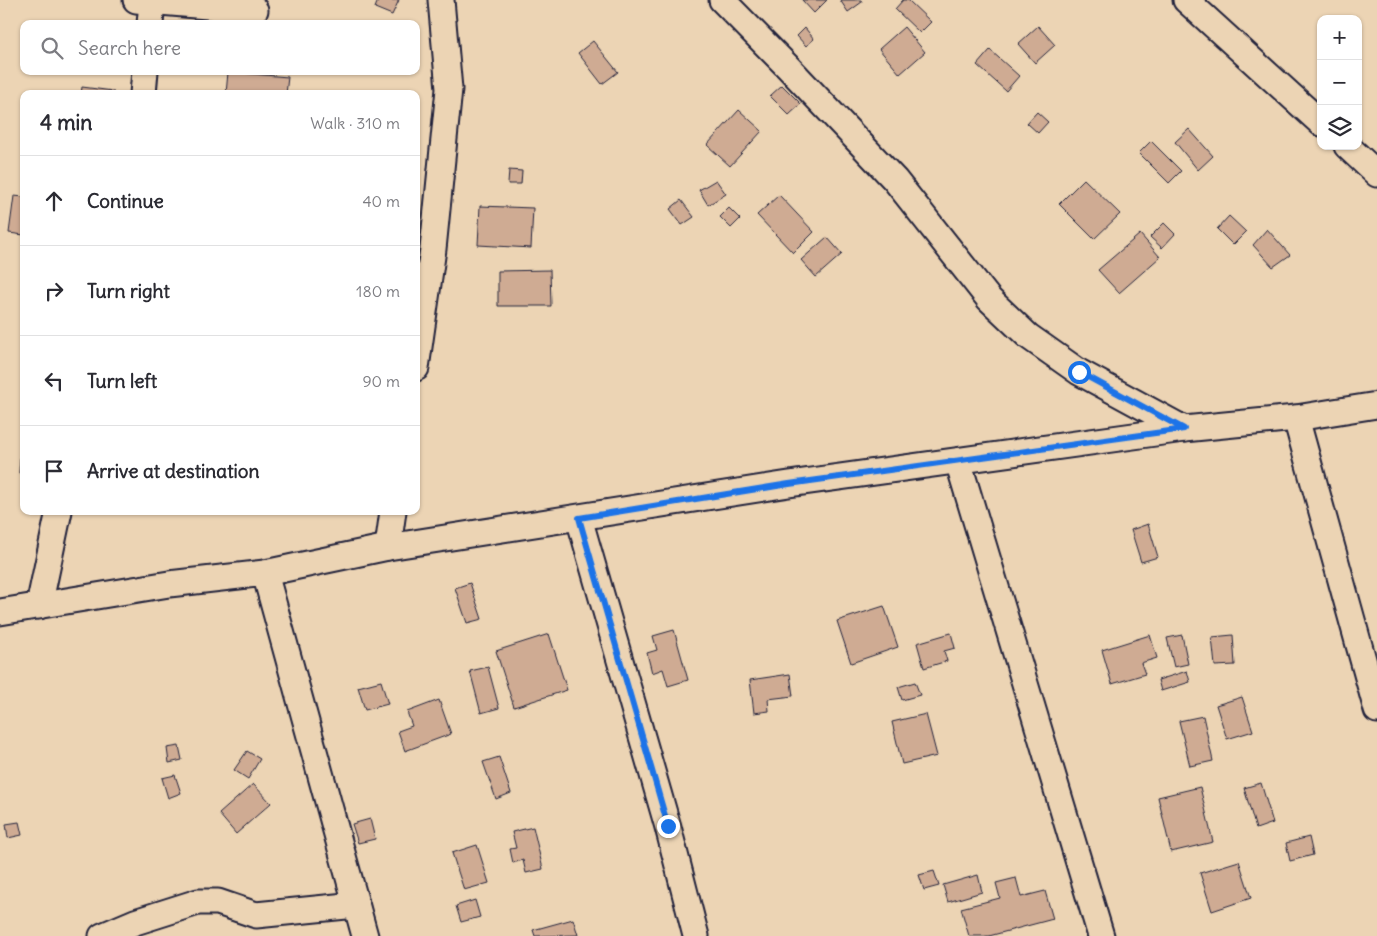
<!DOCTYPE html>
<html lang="en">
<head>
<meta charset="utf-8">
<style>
	:root { --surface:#fff; --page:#f2f2f3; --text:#2b2b33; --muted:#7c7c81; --line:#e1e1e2 }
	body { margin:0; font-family:Delius,sans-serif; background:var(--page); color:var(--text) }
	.controls { position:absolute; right:15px; top:15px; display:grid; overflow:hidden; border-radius:10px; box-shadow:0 1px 4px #0004 }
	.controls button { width:45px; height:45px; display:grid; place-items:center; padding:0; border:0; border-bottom:1px solid var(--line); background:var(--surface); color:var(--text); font:25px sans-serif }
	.stop { position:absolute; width:15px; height:15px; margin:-11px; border:4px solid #1a73e8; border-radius:50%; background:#fff }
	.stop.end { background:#1a73e8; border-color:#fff; box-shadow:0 1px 5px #0008 }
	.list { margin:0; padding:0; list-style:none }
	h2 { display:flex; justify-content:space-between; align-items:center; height:65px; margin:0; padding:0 20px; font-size:21px }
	h2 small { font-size:16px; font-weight:400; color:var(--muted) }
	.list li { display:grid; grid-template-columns:32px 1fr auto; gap:15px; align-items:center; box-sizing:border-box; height:90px; padding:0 20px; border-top:1px solid var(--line) }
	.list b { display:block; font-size:19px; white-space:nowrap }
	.list em { font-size:16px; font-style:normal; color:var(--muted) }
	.icon { flex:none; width:28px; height:28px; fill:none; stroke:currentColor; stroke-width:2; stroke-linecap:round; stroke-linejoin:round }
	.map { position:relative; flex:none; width:1377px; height:936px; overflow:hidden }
	.search { position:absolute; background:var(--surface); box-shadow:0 1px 4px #0004; left:20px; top:20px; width:400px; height:55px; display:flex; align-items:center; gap:12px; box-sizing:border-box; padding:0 18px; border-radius:10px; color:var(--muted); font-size:19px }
	.panel { position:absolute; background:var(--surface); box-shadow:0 1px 4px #0004; left:20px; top:90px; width:400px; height:425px; border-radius:10px }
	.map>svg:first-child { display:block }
	.building { fill:#cfab93; stroke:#22223b }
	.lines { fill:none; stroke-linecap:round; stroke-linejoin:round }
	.minor-casing { stroke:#22223b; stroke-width:29 }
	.minor { stroke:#ecd4b4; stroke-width:25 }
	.route { stroke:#1a73e8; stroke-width:6 }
</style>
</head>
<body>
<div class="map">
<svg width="1377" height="936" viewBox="0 0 1377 936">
	<rect width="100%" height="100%" fill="#ecd4b4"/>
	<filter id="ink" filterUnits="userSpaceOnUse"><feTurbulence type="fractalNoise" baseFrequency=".02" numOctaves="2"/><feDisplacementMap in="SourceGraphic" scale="10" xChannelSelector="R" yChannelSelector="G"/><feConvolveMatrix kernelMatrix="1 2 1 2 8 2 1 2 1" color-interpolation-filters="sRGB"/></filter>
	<g filter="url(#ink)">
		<g class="building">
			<polygon points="378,0 399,0 392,15 375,8"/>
			<polygon points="802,0 827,0 814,13"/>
			<polygon points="840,0 861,0 862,2 848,12"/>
			<polygon points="903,0 908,0 931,22 920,33 895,9"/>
			<polygon points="1038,26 1055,45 1035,63 1018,44"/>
			<polygon points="904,27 925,52 900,74 879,49"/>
			<polygon points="805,28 814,39 806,46 797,36"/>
			<polygon points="593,41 618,72 602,84 578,53"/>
			<polygon points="990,50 1019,76 1006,91 977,65"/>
			<polygon points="228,72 288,77 286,94 226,94"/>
			<polygon points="782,85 801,104 789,115 770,96"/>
			<polygon points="82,87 113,91 113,94 81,94"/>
			<polygon points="739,110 762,131 730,166 707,145"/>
			<polygon points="1037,112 1048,122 1038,133 1027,123"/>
			<polygon points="1189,129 1213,156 1198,170 1175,142"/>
			<polygon points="1151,141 1181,171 1169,183 1139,153"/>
			<polygon points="509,170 522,171 521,184 508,184"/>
			<polygon points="1084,179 1120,214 1094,239 1059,204"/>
			<polygon points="716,180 726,194 708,205 699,190"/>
			<polygon points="779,195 814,232 793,253 757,215"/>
			<polygon points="14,196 24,197 24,235 9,233"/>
			<polygon points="681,200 694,217 682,225 670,209"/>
			<polygon points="480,206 533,208 531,248 478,245"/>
			<polygon points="729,208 740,219 731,228 720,217"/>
			<polygon points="1229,216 1246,232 1233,245 1217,229"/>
			<polygon points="1164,223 1175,234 1162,248 1150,237"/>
			<polygon points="1267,229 1290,255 1273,267 1253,245"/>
			<polygon points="1140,234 1160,257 1119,293 1098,270"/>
			<polygon points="827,237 842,254 816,277 801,260"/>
			<polygon points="550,270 551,306 498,306 498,271"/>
			<polygon points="20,458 24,458 24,474 19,473"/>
			<polygon points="1148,524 1158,557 1141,562 1131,530"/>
			<polygon points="470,583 482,619 467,623 455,588"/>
			<polygon points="884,606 898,647 851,663 837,621"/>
			<polygon points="674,630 688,680 668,686 663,669 652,673 647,653 657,650 653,636"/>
			<polygon points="951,633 955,648 944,651 947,661 924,668 917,643"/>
			<polygon points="549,634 567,690 514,707 496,651"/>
			<polygon points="1150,635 1157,658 1141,663 1145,674 1112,684 1102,650"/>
			<polygon points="1182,635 1188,664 1174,667 1167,638"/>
			<polygon points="1233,635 1235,665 1215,666 1212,637"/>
			<polygon points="488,667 499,708 481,713 470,671"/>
			<polygon points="1187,671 1190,682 1161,691 1158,680"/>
			<polygon points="790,674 793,696 768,699 769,711 754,713 750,680"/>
			<polygon points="381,681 388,704 365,710 358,687"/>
			<polygon points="915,682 920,695 902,700 898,687"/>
			<polygon points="1242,697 1253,731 1227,739 1216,705"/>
			<polygon points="439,700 451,734 405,751 398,731 412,726 407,712"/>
			<polygon points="926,714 937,756 902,764 892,722"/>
			<polygon points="1203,716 1213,761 1190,766 1179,721"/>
			<polygon points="179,746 182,760 169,763 167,748"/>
			<polygon points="247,751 260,759 248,779 234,770"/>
			<polygon points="499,757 511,793 496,799 483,762"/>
			<polygon points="175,775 181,793 168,798 162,778"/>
			<polygon points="1261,783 1273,823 1256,829 1244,788"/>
			<polygon points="253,784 271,803 236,834 219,814"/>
			<polygon points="1200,787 1213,842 1171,852 1158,797"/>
			<polygon points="370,819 375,839 358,843 352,824"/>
			<polygon points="19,822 22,835 8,838 6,824"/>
			<polygon points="533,827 543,869 526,873 523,860 513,863 510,849 516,848 512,832"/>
			<polygon points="1309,837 1313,855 1290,861 1286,843"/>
			<polygon points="477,845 489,883 464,890 452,853"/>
			<polygon points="1239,861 1251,898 1212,911 1200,873"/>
			<polygon points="934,871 939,886 924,890 919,875"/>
			<polygon points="978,875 982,892 948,902 943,885"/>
			<polygon points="1016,878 1021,897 1045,891 1053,919 989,936 969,936 961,908 1000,898 996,883"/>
			<polygon points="475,900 480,917 461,922 456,906"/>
			<polygon points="573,919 578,935 535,936 533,930"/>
		</g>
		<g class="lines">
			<g class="minor-casing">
				<g id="minor">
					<polyline points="136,0 255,10"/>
					<polyline points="722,0 788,67 895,180 989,299 1028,336 1079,372 1184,429"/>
					<polyline points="1186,0 1321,123"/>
					<polyline points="150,24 152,2"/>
					<polyline points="143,94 145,71"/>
					<polyline points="1347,146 1377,174"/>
					<polyline points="416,368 433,249 449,89 441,0"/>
					<polyline points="1296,418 1377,710"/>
					<polyline points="958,461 1101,936"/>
					<polyline points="579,518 668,827 696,936"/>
					<polyline points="388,547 393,511"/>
					<polyline points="265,573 365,936"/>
					<polyline points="39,606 59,511"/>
					<polyline points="0,612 169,584 265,573 388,547 789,484 1184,429 1296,418 1377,405"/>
					<polyline points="102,936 135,922 198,902 218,902 256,915 356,905"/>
				</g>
			</g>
			<use href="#minor" class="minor"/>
		</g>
	</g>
	<g class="lines" filter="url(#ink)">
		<polyline class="route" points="668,826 579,518 789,484 1184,429 1079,372"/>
	</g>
</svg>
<div class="controls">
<button>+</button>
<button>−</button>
<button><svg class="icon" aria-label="layers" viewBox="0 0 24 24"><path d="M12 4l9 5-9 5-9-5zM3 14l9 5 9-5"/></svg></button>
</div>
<div class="stop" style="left:1079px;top:372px"></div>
<div class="stop end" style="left:668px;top:826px"></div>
<div class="search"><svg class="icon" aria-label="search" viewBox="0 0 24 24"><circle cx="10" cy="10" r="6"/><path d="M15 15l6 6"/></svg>Search here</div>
<section class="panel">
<h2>4 min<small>Walk · 310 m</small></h2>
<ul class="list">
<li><svg class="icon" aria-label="ahead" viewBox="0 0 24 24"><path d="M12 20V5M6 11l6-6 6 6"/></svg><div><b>Continue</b></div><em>40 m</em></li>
<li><svg class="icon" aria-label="right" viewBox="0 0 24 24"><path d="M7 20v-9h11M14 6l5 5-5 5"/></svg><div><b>Turn right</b></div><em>180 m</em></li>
<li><svg class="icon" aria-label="left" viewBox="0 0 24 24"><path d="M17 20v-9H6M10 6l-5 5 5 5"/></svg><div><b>Turn left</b></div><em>90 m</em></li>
<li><svg class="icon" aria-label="arrive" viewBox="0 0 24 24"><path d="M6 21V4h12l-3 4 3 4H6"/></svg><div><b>Arrive at destination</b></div></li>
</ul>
</section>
</div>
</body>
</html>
